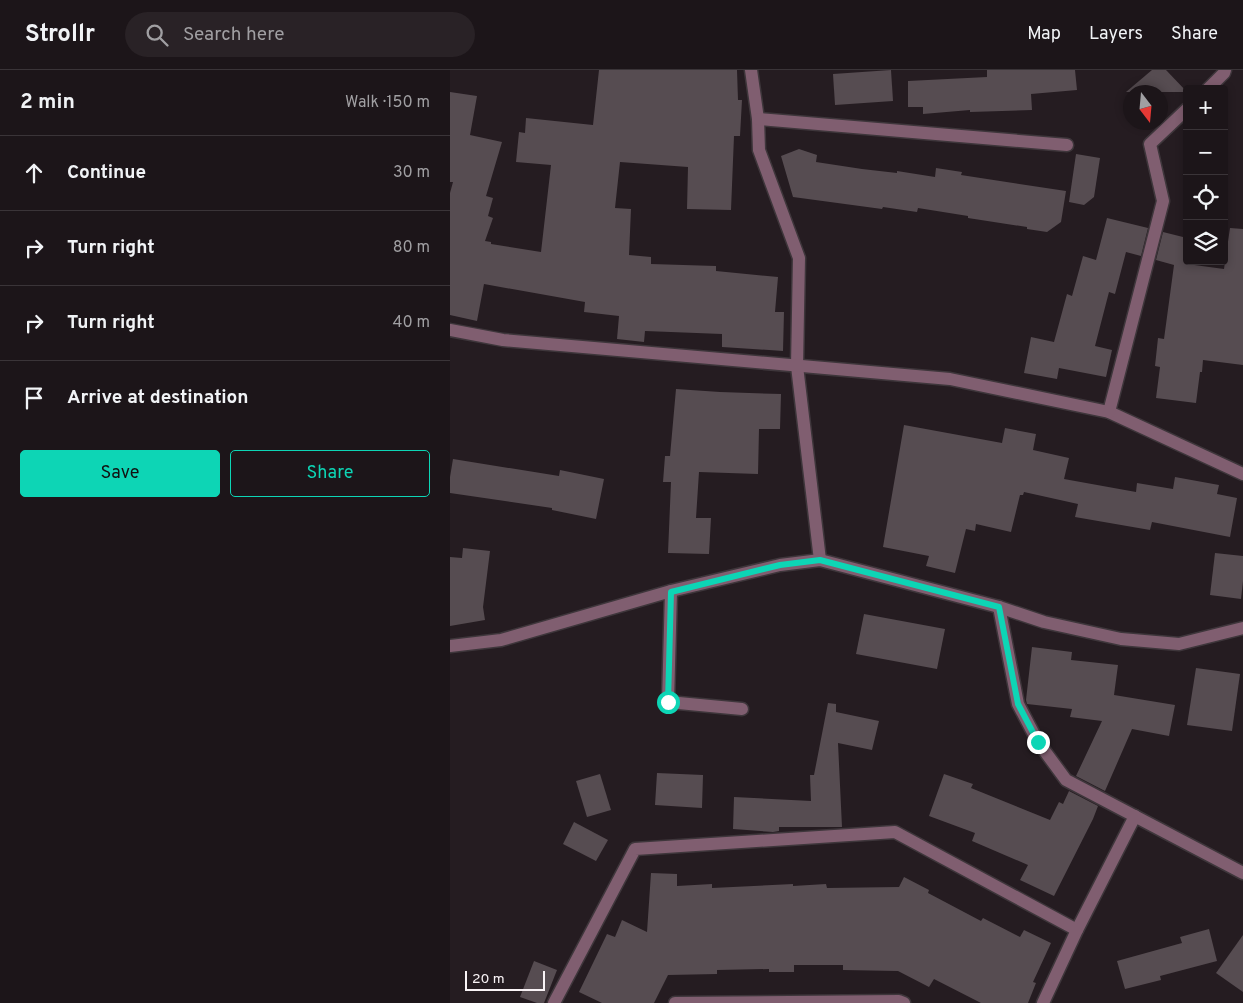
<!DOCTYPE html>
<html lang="en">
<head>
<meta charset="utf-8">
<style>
	:root { --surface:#1c1519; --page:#292226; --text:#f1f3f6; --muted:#a09fa2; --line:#3a3438; --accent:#0dd5b5 }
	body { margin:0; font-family:Overpass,sans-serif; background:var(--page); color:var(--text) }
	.controls { position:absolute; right:15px; top:15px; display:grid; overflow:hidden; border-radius:5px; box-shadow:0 2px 8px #0003 }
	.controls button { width:45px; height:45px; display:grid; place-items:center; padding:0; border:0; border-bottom:1px solid var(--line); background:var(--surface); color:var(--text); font:25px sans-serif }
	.compass { position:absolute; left:673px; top:15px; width:45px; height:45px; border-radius:50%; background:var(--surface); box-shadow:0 2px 8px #0003; rotate:164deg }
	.scale { position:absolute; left:15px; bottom:12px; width:80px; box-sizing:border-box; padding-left:5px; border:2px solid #f9f3f6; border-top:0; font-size:14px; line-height:18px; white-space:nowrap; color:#f9f3f6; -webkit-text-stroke:4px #251c21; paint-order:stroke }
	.stop { position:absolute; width:15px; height:15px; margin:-11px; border:4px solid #0dd5b5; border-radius:50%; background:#fff }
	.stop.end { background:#0dd5b5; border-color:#fff; box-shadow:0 1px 5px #0008 }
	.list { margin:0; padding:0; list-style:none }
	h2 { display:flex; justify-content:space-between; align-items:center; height:65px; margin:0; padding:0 20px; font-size:21px }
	h2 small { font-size:16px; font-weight:400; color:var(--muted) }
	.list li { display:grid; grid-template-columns:32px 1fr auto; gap:15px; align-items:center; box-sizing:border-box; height:75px; padding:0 20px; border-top:1px solid var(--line) }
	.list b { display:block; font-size:19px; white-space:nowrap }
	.list em { font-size:16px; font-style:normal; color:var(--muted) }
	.actions { display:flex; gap:10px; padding:15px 20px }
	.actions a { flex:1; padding:11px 0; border:1px solid var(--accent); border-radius:5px; text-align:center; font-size:18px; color:var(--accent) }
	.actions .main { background:var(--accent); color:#111 }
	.icon { flex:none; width:28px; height:28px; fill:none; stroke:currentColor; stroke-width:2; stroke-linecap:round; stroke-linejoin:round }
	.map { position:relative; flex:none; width:793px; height:933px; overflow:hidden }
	header { display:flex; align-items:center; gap:30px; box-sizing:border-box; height:70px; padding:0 25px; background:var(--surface); border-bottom:1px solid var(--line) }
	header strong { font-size:24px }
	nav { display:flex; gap:28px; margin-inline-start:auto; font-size:18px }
	.search { width:350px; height:45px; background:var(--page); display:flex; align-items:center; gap:12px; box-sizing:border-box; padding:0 18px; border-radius:28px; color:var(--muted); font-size:19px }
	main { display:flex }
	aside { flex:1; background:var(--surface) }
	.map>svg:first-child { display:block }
	.building { fill:#564c51 }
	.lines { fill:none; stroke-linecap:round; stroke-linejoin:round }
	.street-casing { stroke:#3e363b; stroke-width:15 }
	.street { stroke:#805e70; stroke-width:12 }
	.route { stroke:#0dd5b5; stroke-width:6 }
</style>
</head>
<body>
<header>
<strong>Strollr</strong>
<div class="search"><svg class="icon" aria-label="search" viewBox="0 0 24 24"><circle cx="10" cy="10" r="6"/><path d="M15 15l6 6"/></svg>Search here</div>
<nav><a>Map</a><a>Layers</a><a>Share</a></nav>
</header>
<main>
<aside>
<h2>2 min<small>Walk · 150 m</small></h2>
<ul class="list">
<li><svg class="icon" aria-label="ahead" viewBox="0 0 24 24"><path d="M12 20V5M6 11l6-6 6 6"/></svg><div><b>Continue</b></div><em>30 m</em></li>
<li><svg class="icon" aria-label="right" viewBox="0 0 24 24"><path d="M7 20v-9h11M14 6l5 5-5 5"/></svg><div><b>Turn right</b></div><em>80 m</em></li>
<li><svg class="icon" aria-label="right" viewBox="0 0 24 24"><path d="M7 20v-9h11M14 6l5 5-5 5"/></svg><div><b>Turn right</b></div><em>40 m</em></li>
<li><svg class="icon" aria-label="arrive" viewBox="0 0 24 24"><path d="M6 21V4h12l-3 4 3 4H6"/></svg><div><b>Arrive at destination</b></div></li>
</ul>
<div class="actions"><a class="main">Save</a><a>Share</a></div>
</aside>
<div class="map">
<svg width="793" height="933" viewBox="0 0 793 933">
	<rect width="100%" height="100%" fill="#251c21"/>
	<g class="building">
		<polygon points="149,0 287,0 288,30 292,30 290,66 284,66 281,140 237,139 238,97 170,92 165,138 181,139 179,185 201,187 201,194 266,196 266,201 328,207 325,242 334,242 333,281 272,277 272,264 195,261 194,272 167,269 169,246 134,242 135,232 34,214 27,251 0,245 0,123 3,112 0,112 0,22 27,26 20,65 52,72 36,126 43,128 38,146 43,148 35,171 41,172 41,174 91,182 101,95 66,92 69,62 75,63 76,48 143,55"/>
		<polygon points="441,0 443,31 385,35 383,4"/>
		<polygon points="537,0 625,0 627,20 581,24 582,40 520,42 520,40 473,44 473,37 458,37 458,11 537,7"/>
		<polygon points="702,0 716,0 737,22 676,22"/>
		<polygon points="349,79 367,85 366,92 412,99 447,103 447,101 485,107 486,98 512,102 511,105 616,121 611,152 597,162 577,159 577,157 518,148 518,146 468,138 467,142 433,137 432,139 343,127 331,86"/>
		<polygon points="626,84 650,88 644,127 634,135 619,132"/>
		<polygon points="657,148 698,158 691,186 676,182 665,224 659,222 645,276 662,280 656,307 609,298 607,309 574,303 581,267 604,272 617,224 622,226 633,186 646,190"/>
		<polygon points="780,158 793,159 793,295 753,290 752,302 750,302 746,333 706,328 710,297 705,296 708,268 714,269 724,195 706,190 713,162 737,168 737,194 774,199"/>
		<polygon points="226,319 270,322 331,324 330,359 309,359 308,404 249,402 246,448 261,448 259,484 218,483 221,412 213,412 215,386 220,386"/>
		<polygon points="454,355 552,373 555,358 586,364 583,380 619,388 614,409 686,422 687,413 723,419 725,407 769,415 767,424 787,428 780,467 702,452 700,460 625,447 628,434 574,422 573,425 570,425 561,462 526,454 525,461 516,459 505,503 476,496 479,486 433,477"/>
		<polygon points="3,389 109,406 110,400 154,409 146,449 102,440 102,438 0,423 0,407"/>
		<polygon points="13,478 40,481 33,537 35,550 0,556 0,487 12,488"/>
		<polygon points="765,483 793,486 793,511 791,529 760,525"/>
		<polygon points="414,544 495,559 487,599 406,584"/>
		<polygon points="582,577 622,582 621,590 668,595 664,625 725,635 719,666 682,659 655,721 626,706 652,651 620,647 622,639 577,634 576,630"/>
		<polygon points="746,598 790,604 782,661 737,655"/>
		<polygon points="378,633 386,634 386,642 429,651 422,680 388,673 392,757 329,757 329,761 323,762 283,759 284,727 361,731 360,705 364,705"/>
		<polygon points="207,703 253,705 252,738 205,735"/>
		<polygon points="150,704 161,740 137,747 126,711"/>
		<polygon points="494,704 523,714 521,718 600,750 609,732 613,734 619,721 648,736 643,749 604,826 570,810 578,795 522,771 525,763 479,746"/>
		<polygon points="124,752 158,770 146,791 113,774"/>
		<polygon points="201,803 227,804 227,816 262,814 262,818 343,814 343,816 376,814 377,818 449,817 454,807 479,820 478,823 531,851 533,848 570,867 574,860 601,873 583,912 586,913 578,933 531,933 484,909 479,917 448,901 393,900 393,895 344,895 344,902 319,902 319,899 267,900 267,904 218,905 204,933 152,933 129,922 157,864 165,867 172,850 197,862"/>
		<polygon points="759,859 767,891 710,906 711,910 675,919 667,891 732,873 730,867"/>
		<polygon points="793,865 793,922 766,903"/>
		<polygon points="84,891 107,900 94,933 87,933 70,927"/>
	</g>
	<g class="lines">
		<g class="street-casing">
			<g id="street">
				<polyline points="301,0 308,49 309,80 349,188 347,296 370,490"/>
				<polyline points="758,19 774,3 775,0"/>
				<polyline points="308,49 617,75"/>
				<polyline points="0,260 53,270 500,309 659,342 793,404"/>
				<polyline points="659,342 713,131 700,74 737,39"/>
				<polyline points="221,521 218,632 292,639"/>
				<polyline points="549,537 568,634 588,672 616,710 793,803"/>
				<polyline points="0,576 51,570 221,521 330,495 370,490 549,537 594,552 671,569 729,574 793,558"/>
				<polyline points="104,933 185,779 445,762 627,860"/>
				<polyline points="225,933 449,931 454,933"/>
				<polyline points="593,933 627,860 685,746"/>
			</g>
		</g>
		<use href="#street" class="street"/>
	</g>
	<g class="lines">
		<polyline class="route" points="218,632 221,522 330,495 370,490 549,537 568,634 588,672"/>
	</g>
</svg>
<div class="controls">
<button>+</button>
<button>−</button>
<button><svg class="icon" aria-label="locate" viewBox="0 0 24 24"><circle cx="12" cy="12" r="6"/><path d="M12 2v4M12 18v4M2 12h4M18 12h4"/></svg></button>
<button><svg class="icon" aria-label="layers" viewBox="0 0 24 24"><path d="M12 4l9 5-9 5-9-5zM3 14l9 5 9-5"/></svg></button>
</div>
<svg class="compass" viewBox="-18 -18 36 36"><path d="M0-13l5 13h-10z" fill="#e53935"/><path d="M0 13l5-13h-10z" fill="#a09fa2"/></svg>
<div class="scale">20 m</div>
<div class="stop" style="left:218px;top:632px"></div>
<div class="stop end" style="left:588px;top:672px"></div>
</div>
</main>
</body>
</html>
